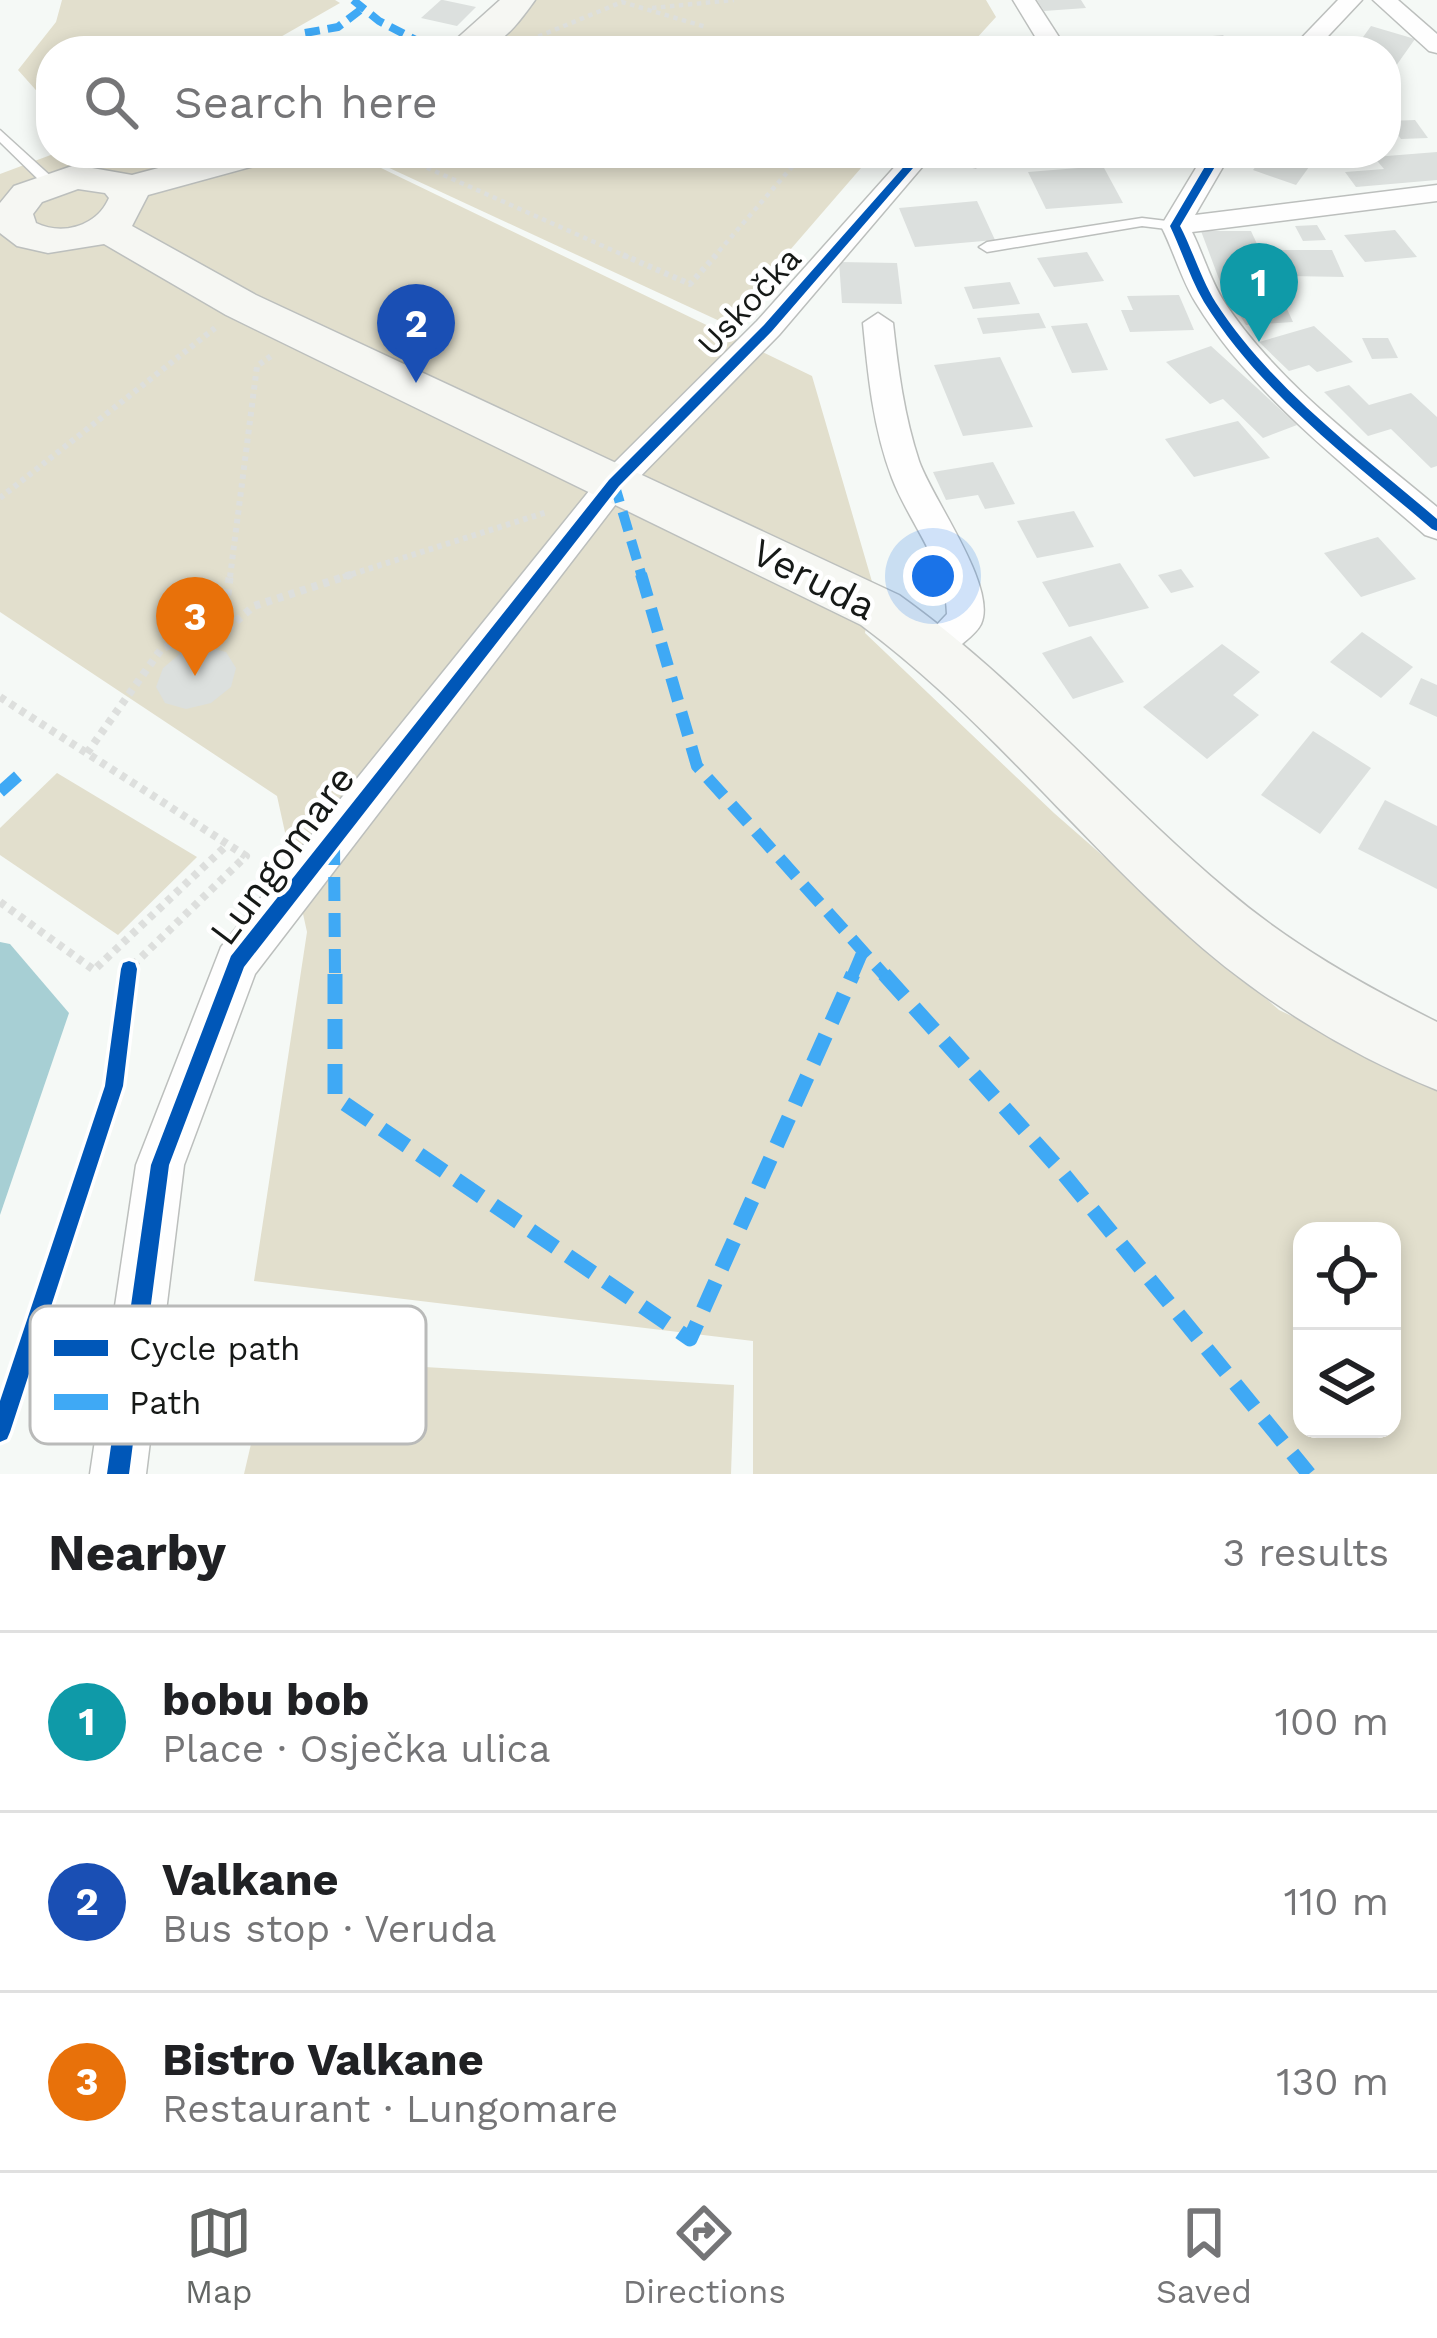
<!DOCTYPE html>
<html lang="en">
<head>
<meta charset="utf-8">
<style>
	:root { --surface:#fff; --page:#f6f6f6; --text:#202124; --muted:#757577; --line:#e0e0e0; --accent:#646765 }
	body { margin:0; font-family:"Work Sans",sans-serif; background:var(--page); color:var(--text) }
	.controls { position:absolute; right:36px; bottom:36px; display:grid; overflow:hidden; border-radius:24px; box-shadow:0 6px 18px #0003 }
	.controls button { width:108px; height:108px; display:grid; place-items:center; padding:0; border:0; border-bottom:3px solid var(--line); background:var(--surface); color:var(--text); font:60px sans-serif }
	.you { position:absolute; left:933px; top:576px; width:42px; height:42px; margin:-30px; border:9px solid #fff; border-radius:50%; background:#1a73e8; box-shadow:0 0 0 18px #1a73e833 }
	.badge { display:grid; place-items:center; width:78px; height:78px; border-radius:50%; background:var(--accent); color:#fff; font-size:39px; font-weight:700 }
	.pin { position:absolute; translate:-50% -99px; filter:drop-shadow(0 3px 6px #0008) }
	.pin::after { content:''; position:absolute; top:63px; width:42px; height:36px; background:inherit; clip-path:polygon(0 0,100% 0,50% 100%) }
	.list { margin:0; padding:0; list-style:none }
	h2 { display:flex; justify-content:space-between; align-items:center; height:156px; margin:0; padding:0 48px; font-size:51px }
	h2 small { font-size:39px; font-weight:400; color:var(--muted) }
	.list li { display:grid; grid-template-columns:78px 1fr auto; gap:36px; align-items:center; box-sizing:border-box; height:180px; padding:0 48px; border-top:3px solid var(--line) }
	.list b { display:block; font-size:45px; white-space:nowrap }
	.list p { margin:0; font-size:39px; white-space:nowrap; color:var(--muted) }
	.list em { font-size:39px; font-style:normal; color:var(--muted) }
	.icon { flex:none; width:66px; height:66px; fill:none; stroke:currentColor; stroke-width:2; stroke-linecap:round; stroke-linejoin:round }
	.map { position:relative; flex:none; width:1437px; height:1474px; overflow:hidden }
	.search { position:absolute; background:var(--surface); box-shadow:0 6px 18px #0003; left:36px; right:36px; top:36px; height:132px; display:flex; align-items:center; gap:30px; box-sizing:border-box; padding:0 42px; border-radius:48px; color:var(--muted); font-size:45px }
	.sheet { height:696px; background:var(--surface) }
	nav { display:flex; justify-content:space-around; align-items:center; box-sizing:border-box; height:168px; border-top:3px solid var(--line); background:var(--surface); font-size:33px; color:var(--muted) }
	nav a { display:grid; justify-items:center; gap:6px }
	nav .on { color:var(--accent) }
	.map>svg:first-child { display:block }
	.green { fill:#e2dfcd; fill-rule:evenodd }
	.water { fill:#a7cfd4 }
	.building { fill:#dce0de }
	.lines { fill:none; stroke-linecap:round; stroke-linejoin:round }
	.lane-casing { stroke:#bcbfbd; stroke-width:3 }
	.street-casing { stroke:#bcbfbd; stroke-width:3 }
	.secondary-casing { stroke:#bcbfbd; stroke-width:3 }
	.path-far2 { stroke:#dddfdd; stroke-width:4.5; stroke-dasharray:4.5 4.5; stroke-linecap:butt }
	.path-far1 { stroke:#dddfdd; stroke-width:6; stroke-dasharray:4.5 4.5; stroke-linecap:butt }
	.path { stroke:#dddfdd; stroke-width:8; stroke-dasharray:6 6; stroke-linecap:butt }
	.lane { fill:#fefefe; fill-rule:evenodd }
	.street { fill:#fefefe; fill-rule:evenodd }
	.secondary { fill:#f6f7f3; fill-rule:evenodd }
	.quiet-far3 { stroke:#3fa9f5; stroke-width:8; stroke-dasharray:15 8; stroke-linecap:butt }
	.quiet-far2 { stroke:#3fa9f5; stroke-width:10; stroke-dasharray:20 10; stroke-linecap:butt }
	.quiet-far1 { stroke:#3fa9f5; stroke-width:12; stroke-dasharray:24 12; stroke-linecap:butt }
	.quiet { stroke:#3fa9f5; stroke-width:15; stroke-dasharray:30 15; stroke-linecap:butt }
	.cycleway-casing { stroke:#fff; stroke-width:7 }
	.cycleway { fill:#0057b8; fill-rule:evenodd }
	.labels { text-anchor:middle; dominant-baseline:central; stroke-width:9; stroke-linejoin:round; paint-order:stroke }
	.far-street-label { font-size:33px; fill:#161917; stroke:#fff }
	.street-label { font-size:39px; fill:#161917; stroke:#fff }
	.key { fill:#fff; stroke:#b9bab9; stroke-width:3 }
	.key-label { font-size:33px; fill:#161917 }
</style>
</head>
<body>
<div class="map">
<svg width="1437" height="1474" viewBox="0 0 1437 1474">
	<rect width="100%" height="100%" fill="#f5f9f6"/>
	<g class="green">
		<polygon points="62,0 335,0 340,3 256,51 51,51 51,107 18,70 56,22"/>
		<polygon points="530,0 986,0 996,17 965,51 481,51 495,41"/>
		<path d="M56,153H350L812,376L873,585L865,633L1054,813L1279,1010L1437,1085V1474H753V1341L254,1281L307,932L277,796L0,612V174ZM1302,1231H1392V1429H1302Z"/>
		<polygon points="357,153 874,153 726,324"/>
		<polygon points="57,773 197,857 118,935 0,855 0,828"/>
		<polygon points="271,1358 734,1385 731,1474 244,1474"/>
	</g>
	<polygon class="water" points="0,942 10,944 69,1013 0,1215"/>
	<g class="building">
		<polygon points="441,0 443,0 476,7 457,26 421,18"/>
		<polygon points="1037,0 1081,0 1086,8 1044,11"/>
		<polygon points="1371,26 1415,39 1386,80 1386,51 1353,51"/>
		<polygon points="1223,35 1236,51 1167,51 1159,41"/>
		<polygon points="1415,120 1428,138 1401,139 1388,121"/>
		<polygon points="1437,152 1437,180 1356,187 1345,172 1384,169 1374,157"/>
		<polygon points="954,153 967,153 985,158 976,169 948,161"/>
		<polygon points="1267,153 1309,167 1296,185 1253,170"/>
		<polygon points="1103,166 1123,203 1046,209 1028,172"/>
		<polygon points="977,201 995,240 915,247 899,208"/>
		<polygon points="1317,225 1326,240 1303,241 1295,226"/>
		<polygon points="1395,230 1417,257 1365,262 1344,235"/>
		<polygon points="1201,231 1251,231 1293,322 1246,325 1222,287"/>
		<polygon points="1278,250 1332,250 1344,277 1289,276"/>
		<polygon points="1087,252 1104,281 1054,287 1037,258"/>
		<polygon points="839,262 897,263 902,304 842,303"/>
		<polygon points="1010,282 1020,304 973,309 964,287"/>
		<polygon points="1179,295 1194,330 1130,332 1121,310 1133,310 1127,296"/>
		<polygon points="1039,313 1046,328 983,334 977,318"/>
		<polygon points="1087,323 1108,370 1072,373 1051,326"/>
		<polygon points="1314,326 1353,362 1317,372 1309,365 1289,371 1259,342"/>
		<polygon points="1362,338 1388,338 1398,358 1372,359"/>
		<polygon points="1211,346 1256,387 1297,425 1263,438 1223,399 1210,404 1166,362"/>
		<polygon points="1000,357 1033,427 963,436 934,365"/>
		<polygon points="1349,385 1369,405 1411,393 1437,417 1437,466 1431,468 1391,429 1368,436 1324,392"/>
		<polygon points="1238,421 1270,458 1194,477 1165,439"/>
		<polygon points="993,462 1015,504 985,509 978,495 946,500 933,472"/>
		<polygon points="1074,511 1094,547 1037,558 1017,521"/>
		<polygon points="1378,537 1416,579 1361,597 1324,553"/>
		<polygon points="1120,563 1149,608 1069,627 1042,582"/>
		<polygon points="1181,569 1194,587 1171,593 1158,575"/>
		<polygon points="187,582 201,592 184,604 170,594"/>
		<polygon points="209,597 223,606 206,620 192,609"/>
		<polygon points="1362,632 1413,667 1381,698 1330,662"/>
		<polygon points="1091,636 1124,682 1073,699 1042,653"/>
		<polygon points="1222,644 1260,672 1233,695 1259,715 1207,759 1143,707"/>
		<polygon points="206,647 226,652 236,668 231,687 211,703 186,709 165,703 156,687 163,668 182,652"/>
		<polygon points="1421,678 1437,685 1437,717 1409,704"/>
		<polygon points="1313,731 1371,768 1320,834 1261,795"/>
		<polygon points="1385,800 1437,826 1437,889 1358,849"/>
	</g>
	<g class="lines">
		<g class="lane-casing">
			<g id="lane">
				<polygon points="0,130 55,180 55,186 45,186 0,142"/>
				<polygon points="1142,218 1175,222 1182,226 1175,230 1142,226 987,252 979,247 987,242"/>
			</g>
		</g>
		<g class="street-casing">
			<g id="street">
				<polygon points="1013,0 1035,0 1068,51 1044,51"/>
				<polygon points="1338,0 1362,0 1314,51 1289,51"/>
				<polygon points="1373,0 1398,0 1437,34 1437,53 1429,51"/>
				<polygon points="907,153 934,153 779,335 626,491 255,974 184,1165 146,1474 90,1474 136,1165 221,947 602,475 757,321"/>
				<path d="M1205,153H1231L1195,215L1437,185V201L1192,232C1203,254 1210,279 1223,300C1277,383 1362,444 1437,507V539L1425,535C1344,464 1253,396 1196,303C1181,279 1174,251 1161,226Z"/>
				<path d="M878,313L893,323C898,369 904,416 919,461C932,499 998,587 981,624C977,632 969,638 962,644C948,657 941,664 922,657L916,647L947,614C946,563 909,523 892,478C873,428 868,375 863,323Z"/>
			</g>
		</g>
		<g class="secondary-casing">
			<g id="secondary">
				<path d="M500,0H535C504,43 495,51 443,51Z"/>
				<path d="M215,153H278L272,161L148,195L132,226L256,295L899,595C1020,681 1114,795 1227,890C1290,944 1363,985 1437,1022V1090C1345,1053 1254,996 1181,929C1071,830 981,714 861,625L226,315L104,244L48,253L17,246L0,233V203L14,186L75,165L132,175ZM78,189L105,193L109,198C97,226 63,236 36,223L33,214L42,202Z"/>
			</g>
		</g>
		<g class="path-far2">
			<polyline points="652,8 734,0"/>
			<polyline points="532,38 569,51"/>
			<polyline points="530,40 622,2 706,27"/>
			<polyline points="394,153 630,258"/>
			<polyline points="713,258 804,153"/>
		</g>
		<g class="path-far1">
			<polyline points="623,255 690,284 716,255"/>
			<polyline points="0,498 215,328"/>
			<polyline points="230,577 257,366 271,356"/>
			<polyline points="343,577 547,512"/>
		</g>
		<g class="path">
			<polyline points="223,631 230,574"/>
			<polyline points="0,697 246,856 129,969"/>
			<polyline points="87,753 162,648 189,639 206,647 254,606 353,574"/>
			<polyline points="0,902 94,970 228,844"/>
		</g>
		<use href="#lane" class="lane"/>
		<use href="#street" class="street"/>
		<use href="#secondary" class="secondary"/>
		<g class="quiet-far3">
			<polyline points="353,0 379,21 437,51"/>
			<polyline points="305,33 338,27 363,8"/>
		</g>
		<polyline class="quiet-far2" points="614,483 642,577"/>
		<g class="quiet-far1">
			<polyline points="641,574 697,766 886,977"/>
			<polyline points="0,792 26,769"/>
			<polyline points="334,841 335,977"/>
			<polyline points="852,977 863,951"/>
		</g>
		<g class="quiet">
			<polyline points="335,974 335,1097 690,1339 853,974"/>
			<polyline points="884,974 1062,1172 1309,1474"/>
		</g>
		<g class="cycleway-casing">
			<g id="cycleway">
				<polygon points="916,153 926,153 772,331 619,486 244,967 169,1165 129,1474 107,1474 151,1165 231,956 609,480 764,325"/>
				<path d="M1213,153H1223L1180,226C1193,251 1201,279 1216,303C1272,389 1359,452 1437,519V531L1432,529C1352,460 1261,394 1204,302C1190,278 1182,251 1170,226Z"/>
				<polygon points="129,961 135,963 137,969 123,1086 10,1432 7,1439 0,1442 0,1401 105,1086 121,969 123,963"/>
			</g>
		</g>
		<use href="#cycleway" class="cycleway"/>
	</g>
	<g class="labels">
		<g class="far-street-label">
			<text transform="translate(749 301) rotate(-47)">Uskočka</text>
		</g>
		<g class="street-label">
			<text transform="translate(814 579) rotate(27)">Veruda</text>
			<text transform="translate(282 855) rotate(-53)">Lungomare</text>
		</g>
	</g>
	<rect x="30" y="1306" width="396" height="138" rx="18" class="key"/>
	<rect x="54" y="1340" width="54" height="16" fill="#0057b8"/>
	<rect x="54" y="1394" width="54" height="16" fill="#3fa9f5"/>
	<g class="key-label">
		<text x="129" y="1360">Cycle path</text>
		<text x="129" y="1414">Path</text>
	</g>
</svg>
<div class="controls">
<button><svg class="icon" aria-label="locate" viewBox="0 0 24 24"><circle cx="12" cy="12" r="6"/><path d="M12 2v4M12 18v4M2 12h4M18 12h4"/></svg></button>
<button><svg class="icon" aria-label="layers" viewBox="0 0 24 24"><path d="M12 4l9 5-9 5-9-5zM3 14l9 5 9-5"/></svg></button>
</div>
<div class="you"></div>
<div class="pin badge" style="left:1259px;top:342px;background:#0f9aa8">1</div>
<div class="pin badge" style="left:416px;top:383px;background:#1a4fb4">2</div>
<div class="pin badge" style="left:195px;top:676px;background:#e8710a">3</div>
<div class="search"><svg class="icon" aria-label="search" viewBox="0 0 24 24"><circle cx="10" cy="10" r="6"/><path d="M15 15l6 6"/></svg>Search here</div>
</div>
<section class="sheet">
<h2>Nearby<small>3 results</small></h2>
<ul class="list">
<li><span class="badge" style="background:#0f9aa8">1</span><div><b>bobu bob</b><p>Place · Osječka ulica</p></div><em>100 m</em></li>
<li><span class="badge" style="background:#1a4fb4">2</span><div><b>Valkane</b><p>Bus stop · Veruda</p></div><em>110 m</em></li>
<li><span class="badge" style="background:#e8710a">3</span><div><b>Bistro Valkane</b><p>Restaurant · Lungomare</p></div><em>130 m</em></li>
</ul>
</section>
<nav>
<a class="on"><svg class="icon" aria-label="map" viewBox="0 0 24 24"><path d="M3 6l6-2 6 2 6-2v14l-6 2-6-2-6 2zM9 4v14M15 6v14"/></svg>Map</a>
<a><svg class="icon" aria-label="directions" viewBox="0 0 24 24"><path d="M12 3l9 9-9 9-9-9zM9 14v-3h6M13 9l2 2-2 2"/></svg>Directions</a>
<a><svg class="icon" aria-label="saved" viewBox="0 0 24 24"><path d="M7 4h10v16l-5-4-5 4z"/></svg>Saved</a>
</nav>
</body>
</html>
